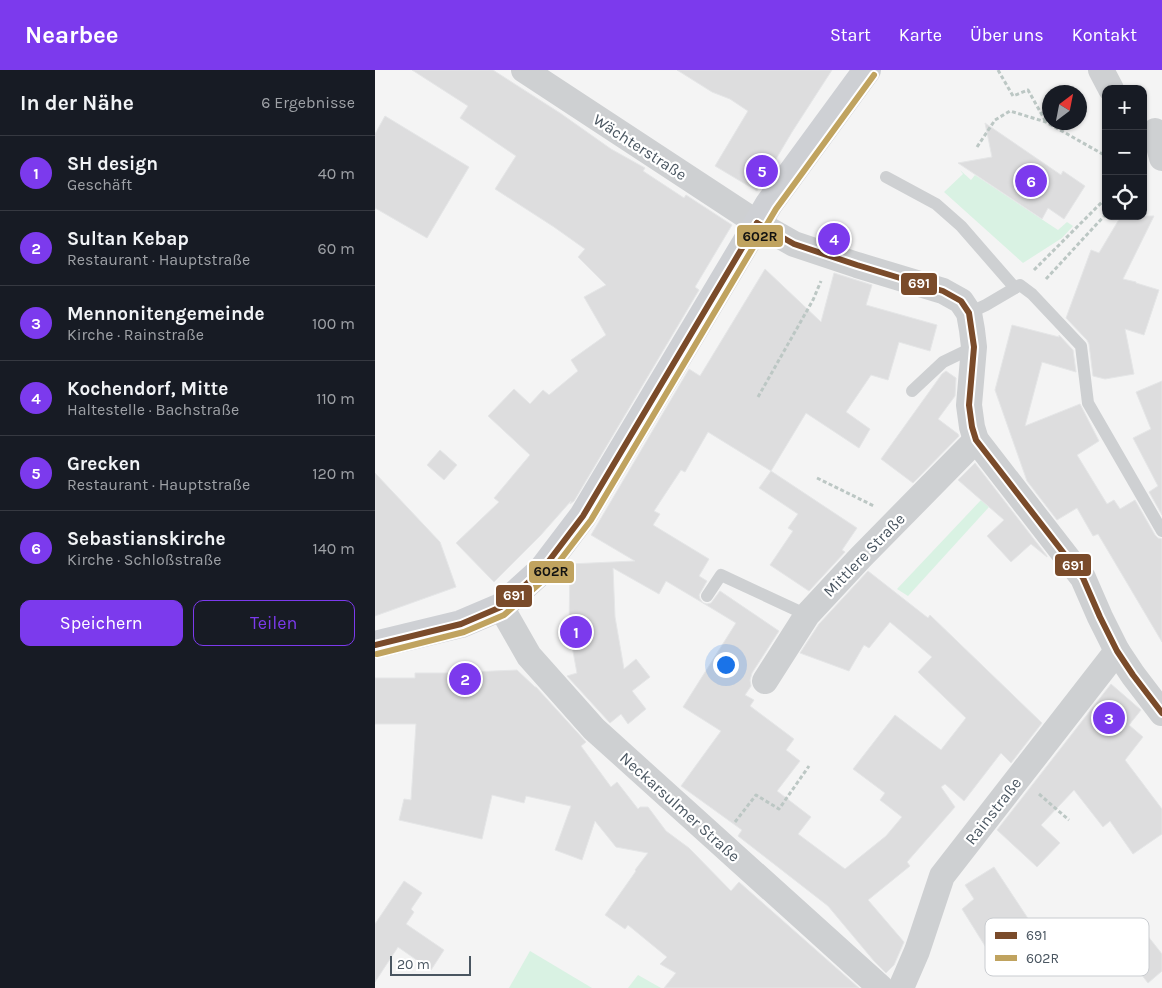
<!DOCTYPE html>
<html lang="de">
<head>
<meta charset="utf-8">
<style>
	:root { --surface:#171b24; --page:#20242c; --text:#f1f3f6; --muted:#9ea1a6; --line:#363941; --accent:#7c3aed }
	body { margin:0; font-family:Karla,sans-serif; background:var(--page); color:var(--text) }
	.controls { position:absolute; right:15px; top:15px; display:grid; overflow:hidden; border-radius:10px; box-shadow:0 1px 4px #0004 }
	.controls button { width:45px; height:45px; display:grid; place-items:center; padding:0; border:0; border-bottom:1px solid var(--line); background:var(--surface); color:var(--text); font:25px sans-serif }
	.compass { position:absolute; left:667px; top:15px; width:45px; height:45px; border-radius:50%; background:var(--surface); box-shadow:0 1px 4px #0004; rotate:32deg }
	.scale { position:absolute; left:15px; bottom:12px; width:81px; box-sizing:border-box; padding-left:5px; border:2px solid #4a5661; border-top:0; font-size:14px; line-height:18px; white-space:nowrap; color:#4a5661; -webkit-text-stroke:4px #fff; paint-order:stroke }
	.you { position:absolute; left:350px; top:594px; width:18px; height:18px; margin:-12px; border:4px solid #fff; border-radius:50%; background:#1a73e8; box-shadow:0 0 0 8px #1a73e833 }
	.badge { display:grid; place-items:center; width:32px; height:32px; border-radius:50%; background:var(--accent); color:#fff; font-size:16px; font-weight:700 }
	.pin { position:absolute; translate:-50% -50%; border:2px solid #fff; box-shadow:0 1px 5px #0006 }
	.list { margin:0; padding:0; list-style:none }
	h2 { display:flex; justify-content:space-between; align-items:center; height:65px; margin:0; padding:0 20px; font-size:21px }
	h2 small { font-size:16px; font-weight:400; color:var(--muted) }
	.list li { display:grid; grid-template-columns:32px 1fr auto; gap:15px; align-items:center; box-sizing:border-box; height:75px; padding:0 20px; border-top:1px solid var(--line) }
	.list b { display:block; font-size:19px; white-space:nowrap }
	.list p { margin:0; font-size:16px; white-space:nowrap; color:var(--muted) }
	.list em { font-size:16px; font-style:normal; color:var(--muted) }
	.actions { display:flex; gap:10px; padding:15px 20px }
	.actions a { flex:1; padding:11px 0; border:1px solid var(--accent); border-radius:10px; text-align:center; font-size:18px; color:var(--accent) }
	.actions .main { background:var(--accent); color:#fff }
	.icon { flex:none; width:28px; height:28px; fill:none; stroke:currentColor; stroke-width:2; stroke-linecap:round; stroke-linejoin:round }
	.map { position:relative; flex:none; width:787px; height:918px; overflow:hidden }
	header { display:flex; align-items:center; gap:30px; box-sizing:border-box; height:70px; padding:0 25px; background:var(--accent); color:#fff }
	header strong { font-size:24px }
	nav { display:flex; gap:28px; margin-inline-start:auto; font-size:18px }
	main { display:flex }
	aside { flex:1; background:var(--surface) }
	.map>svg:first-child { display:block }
	.green { fill:#d9f2e3 }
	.building { fill:#ddddde; stroke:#e5e6e7 }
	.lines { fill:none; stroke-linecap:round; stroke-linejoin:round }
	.path { stroke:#bcc7c4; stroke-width:3; stroke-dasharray:4 2.5; stroke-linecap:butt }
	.service { stroke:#ced0d2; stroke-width:12 }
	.minor { stroke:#ced0d2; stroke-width:26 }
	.secondary { stroke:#ced0d4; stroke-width:28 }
	.bus-1-casing { stroke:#fff; stroke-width:10 }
	.bus-2-casing { stroke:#fff; stroke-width:10 }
	.bus-1 { stroke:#7a4b2a; stroke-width:6 }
	.bus-2 { stroke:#c0a35f; stroke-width:6 }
	.labels { text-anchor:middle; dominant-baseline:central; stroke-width:4.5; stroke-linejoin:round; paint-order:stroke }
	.street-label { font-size:16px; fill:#4a5661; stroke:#fff }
	.key { fill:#fff; stroke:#c9ccd0; stroke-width:1 }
	.key-label { font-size:14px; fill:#4a5661 }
	.line-badge { stroke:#fff; stroke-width:2 }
	.badge-label { font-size:14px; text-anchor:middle; font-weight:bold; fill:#fff }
	.pale-badge-label { font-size:14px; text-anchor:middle; font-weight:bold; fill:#111 }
</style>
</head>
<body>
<header>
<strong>Nearbee</strong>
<nav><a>Start</a><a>Karte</a><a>Über uns</a><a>Kontakt</a></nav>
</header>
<main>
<aside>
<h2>In der Nähe<small>6 Ergebnisse</small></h2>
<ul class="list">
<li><span class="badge">1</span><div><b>SH design</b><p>Geschäft</p></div><em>40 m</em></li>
<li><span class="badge">2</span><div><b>Sultan Kebap</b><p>Restaurant · Hauptstraße</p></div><em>60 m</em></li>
<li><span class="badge">3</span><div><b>Mennonitengemeinde</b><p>Kirche · Rainstraße</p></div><em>100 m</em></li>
<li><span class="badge">4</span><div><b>Kochendorf, Mitte</b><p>Haltestelle · Bachstraße</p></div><em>110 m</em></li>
<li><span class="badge">5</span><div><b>Grecken</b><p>Restaurant · Hauptstraße</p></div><em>120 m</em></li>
<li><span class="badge">6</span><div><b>Sebastianskirche</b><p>Kirche · Schloßstraße</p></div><em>140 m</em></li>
</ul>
<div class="actions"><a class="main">Speichern</a><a>Teilen</a></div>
</aside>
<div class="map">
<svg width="787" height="918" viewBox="0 0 787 918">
	<rect width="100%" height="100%" fill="#f4f4f4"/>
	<g class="green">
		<polygon points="585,100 596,110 600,105 683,160 692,152 698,156 687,168 648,193 569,122 588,104"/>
		<polygon points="606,430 614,437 533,526 522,519"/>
		<polygon points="155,881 217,918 134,918"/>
		<polygon points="263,905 286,918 253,918"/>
	</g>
	<g class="building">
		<polygon points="37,0 118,0 185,43 236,79 270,98 268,101 309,128 311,125 357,155 320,217 324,220 199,431 195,434 196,431 165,466 119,512 81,473 124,432 119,428 155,385 113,346 139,319 155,334 168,320 174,325 203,301 196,290 231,265 209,227 231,215 203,187 210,179 179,157 120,119 141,86 85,48 93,36"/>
		<polygon points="302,0 457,0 417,62 382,121 340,96 373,41 355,29 337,22"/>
		<polygon points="10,46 94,97 52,168 0,138 0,64"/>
		<polygon points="610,53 686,105 688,101 710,116 689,149 673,138 667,149 583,93 617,87"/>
		<polygon points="746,146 779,146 748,209 761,212 761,213 784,220 769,265 750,259 759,304 730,309 718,306 714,274 712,270 691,248 716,180 724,183"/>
		<polygon points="390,199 446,252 459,203 497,215 491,235 562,255 555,281 524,272 513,310 496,305 471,342 495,359 484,378 431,343 396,401 333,362 310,402 306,400 279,441 285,444 278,455 334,489 324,506 332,511 324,525 325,529 328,533 291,511 284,524 238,498 240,547 249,599 261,589 275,607 257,621 271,639 253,654 246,644 235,653 192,606 202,603 194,560 195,494 260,491 216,465 314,299 325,306"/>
		<polygon points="637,255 684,267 684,265 698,280 701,302 667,292 650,356 705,334 724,371 702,385 732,434 739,430 745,439 760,430 780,465 783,468 787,469 787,572 723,464 718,466 702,438 682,450 652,411 620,320"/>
		<polygon points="571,301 581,308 580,326 563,349 583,364 584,366 538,413 506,389 567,304"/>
		<polygon points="787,311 787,445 774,422 783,416 758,368 776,359 761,322"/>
		<polygon points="65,380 82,395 69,410 52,395"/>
		<polygon points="600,393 672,486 672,487 656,474 636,492 612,466 629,450 583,410"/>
		<polygon points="396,401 482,458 467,480 470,482 434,521 395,495 418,461 413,458 423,444 384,418"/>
		<polygon points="0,403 65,472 81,517 0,546"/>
		<polygon points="493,501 553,548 555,545 667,653 636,693 626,683 589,731 570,714 566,717 580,737 532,792 535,796 493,830 529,872 519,895 511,903 499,891 453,836 363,766 367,760 306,716 346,661 308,637 361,553 328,533 332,534 336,533 345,521 404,561 377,603 375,610 376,616 370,625 379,630 375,636 419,669 411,680 425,691 402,721 436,747 423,764 470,799 511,766 527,747 505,730 510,723 478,699 520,645 566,680 591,648 543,602 557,587 515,552 494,578 489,575 474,601 425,583 444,554"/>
		<polygon points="142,600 160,617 161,617 211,672 206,676 236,717 242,712 263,739 265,737 273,737 291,761 314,778 356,821 364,812 484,918 289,918 301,903 285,894 292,887 253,855 250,859 230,845 261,801 260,800 273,783 241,777 220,751 207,790 180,780 196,736 151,726 149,733 117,725 107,769 24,750 29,729 36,730 41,654 0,654 0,608 40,608 40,603 74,603"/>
		<polygon points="736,614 766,640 754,655 768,667 750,690 787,739 787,764 758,784 735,751 728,757 699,720 666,755 685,773 662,797 622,760"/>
		<polygon points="619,797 658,856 615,884 587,839 599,829 590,815"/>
		<polygon points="29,811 47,823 36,839 39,842 31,854 69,880 56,900 23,877 0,912 0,854"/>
		<polygon points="772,865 787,884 787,901 773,913 749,882"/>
	</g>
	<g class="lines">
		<g class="path">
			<polyline points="623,0 638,26 653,20 671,52"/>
			<polyline points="602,77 620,50 635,41 671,52 731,86"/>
			<polyline points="659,200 731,128"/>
			<polyline points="671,209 731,144"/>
			<polyline points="383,327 438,230 446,211"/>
			<polyline points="442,408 499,436"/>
			<polyline points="664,724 694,750"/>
			<polyline points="360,752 381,725 404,739 434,696"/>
		</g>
		<g class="service">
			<polyline points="511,107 561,134 586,156 640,218"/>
			<polyline points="594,243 611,235 645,215 657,224 706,276 713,333 787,461"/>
			<polyline points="537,321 568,292 599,277"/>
			<polyline points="332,526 346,505 432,545"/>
		</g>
		<g class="minor">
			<polyline points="149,0 382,153 419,174 482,195 568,221 586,231 594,243 597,260 599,277 594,335 597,357 601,370 708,508 725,547 742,581 758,605 787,643"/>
			<polyline points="726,0 736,19"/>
			<polyline points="780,61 787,88"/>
			<polyline points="126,537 154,586 219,659 506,918"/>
			<polyline points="390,611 432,545 485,488 601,370"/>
			<polyline points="526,918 542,881 567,806 742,581"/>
		</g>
		<polyline class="secondary" points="0,575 86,554 126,537 167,500 208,446 394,134 492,0"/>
		<g class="bus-1-casing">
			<g id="bus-1">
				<polyline points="382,153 419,174 482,195 568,221 586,231 594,243 599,277 594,335 597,357 601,370 708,508 725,547 742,581 758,605 787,643"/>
				<polyline points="0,575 86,554 126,537 167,500 208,446 382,153"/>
			</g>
		</g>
		<g class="bus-2-casing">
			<polyline id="bus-2" points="2,584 89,562 129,545 173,506 216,450 401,139 499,5"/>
		</g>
		<use href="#bus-1" class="bus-1"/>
		<use href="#bus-2" class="bus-2"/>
	</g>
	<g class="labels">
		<g class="street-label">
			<text transform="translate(265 77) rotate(33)">Wächterstraße</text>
			<text transform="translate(489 485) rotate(-46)">Mittlere Straße</text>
			<text transform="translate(305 737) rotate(42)">Neckarsulmer Straße</text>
			<text transform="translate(618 741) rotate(-52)">Rainstraße</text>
		</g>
	</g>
	<rect x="610" y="848" width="164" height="58" rx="8" class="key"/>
	<rect x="620" y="862" width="22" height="7" fill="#7a4b2a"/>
	<rect x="620" y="885" width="22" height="6" fill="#c0a35f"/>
	<g class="key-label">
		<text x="651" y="870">691</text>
		<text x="651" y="893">602R</text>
	</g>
	<g class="line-badge">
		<rect x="361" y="154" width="48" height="24" rx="5" fill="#c0a35f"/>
		<rect x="525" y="202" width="38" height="24" rx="5" fill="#7a4b2a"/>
		<rect x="679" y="483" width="38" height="24" rx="5" fill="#7a4b2a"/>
		<rect x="153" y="490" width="47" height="24" rx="5" fill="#c0a35f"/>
		<rect x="120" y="514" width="38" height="24" rx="5" fill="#7a4b2a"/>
	</g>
	<g class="badge-label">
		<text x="544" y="218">691</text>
		<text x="698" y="500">691</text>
		<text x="139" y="530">691</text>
	</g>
	<g class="pale-badge-label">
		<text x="385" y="171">602R</text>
		<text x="176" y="506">602R</text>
	</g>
</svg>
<div class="controls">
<button>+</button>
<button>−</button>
<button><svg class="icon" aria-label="locate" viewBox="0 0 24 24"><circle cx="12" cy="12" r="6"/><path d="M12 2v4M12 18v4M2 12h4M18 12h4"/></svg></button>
</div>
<svg class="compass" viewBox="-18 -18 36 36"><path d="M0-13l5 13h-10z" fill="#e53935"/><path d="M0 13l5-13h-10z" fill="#9ea1a6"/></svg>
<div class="scale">20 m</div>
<div class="you"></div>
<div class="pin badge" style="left:201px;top:562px">1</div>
<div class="pin badge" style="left:90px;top:609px">2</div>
<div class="pin badge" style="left:734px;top:648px">3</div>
<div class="pin badge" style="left:459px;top:169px">4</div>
<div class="pin badge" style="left:387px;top:101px">5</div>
<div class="pin badge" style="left:656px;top:111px">6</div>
</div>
</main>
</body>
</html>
